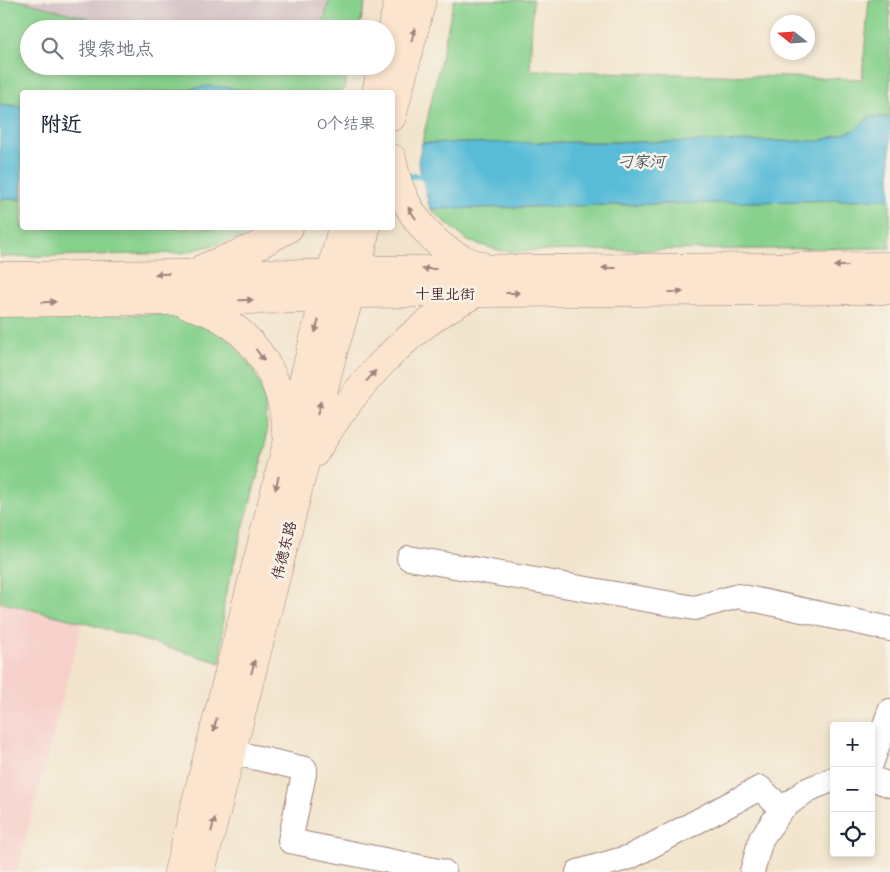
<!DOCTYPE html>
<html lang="zh">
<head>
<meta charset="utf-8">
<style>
	:root { --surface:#fff; --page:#f2f2f3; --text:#1f2937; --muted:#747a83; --line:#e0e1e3 }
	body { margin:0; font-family:Mali,"LXGW WenKai TC",sans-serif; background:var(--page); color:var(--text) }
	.controls { position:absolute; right:15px; bottom:15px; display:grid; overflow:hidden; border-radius:5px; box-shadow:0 2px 8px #0003 }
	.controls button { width:45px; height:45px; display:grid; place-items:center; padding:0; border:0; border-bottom:1px solid var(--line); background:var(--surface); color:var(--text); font:25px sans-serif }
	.compass { position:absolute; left:770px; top:15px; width:45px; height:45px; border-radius:50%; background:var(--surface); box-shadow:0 2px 8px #0003; rotate:287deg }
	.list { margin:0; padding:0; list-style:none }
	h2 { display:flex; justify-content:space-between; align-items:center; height:65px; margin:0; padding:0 20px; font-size:21px }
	h2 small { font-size:16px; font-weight:400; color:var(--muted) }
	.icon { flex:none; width:28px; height:28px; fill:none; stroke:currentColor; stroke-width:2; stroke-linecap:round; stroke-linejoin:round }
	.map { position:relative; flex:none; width:890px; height:872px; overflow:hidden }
	.search { position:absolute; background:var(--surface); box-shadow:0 2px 8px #0003; left:20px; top:20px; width:375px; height:55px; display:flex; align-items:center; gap:12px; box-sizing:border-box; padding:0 18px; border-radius:28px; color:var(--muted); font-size:19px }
	.panel { position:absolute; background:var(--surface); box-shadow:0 2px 8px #0003; left:20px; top:90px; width:375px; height:140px; border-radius:5px }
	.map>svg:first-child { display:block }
	.built { fill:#f7d0cb }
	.industrial { fill:#d2bec2 }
	.green { fill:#88d18d; stroke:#69785c }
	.water { fill:#59bcd7; stroke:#526e81 }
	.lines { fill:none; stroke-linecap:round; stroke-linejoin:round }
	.stream { stroke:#59bcd7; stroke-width:6 }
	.street-casing { stroke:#9e827c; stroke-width:26 }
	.secondary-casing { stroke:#9e827c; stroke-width:29 }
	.street { stroke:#fff; stroke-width:24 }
	.secondary { stroke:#fbe5cf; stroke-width:28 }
	.oneway { fill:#a2827d }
	.labels { text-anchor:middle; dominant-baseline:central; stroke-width:5; stroke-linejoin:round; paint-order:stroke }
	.street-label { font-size:15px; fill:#4a1f2b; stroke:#f7f3e8 }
	.water-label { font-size:16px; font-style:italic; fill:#4f5667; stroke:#f7f3e8 }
</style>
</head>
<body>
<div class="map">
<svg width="890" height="872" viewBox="0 0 890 872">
	<rect width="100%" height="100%" fill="#f7f3e8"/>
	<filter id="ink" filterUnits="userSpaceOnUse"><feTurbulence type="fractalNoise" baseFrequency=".02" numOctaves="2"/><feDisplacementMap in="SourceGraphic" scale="10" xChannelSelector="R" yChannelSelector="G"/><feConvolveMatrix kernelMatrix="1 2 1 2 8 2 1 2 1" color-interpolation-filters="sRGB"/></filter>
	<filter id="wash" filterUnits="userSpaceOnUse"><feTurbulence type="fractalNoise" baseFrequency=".0096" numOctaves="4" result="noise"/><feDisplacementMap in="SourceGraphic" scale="20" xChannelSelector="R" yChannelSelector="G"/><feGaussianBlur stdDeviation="1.12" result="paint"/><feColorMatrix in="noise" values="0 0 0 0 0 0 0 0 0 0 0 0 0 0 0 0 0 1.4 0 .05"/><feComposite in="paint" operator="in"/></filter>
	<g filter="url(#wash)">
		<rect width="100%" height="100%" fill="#f2e4cc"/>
		<polygon class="built" points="0,602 82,623 17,872 0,872"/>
		<polygon class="industrial" points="17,0 329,0 322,29 130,29"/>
		<g class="green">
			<path d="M0,0H17L130,29H29V66H276L310,75L312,66H350L343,92H254C230,86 201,86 177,92H22V106L0,104Z"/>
			<polygon points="329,0 366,0 359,29 322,29"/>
			<polygon points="454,0 533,0 530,70 862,79 869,0 890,0 890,117 869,117 856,130 820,141 422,143"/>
			<polygon points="0,199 22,199 22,228 255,228 244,237 183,253 0,257"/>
			<polygon points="890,199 890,248 501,251 468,241 430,209"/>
			<path d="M183,314C196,321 212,327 225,336C230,339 234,345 238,350C263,376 269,408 266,444L224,600L221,663L85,623L0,602V315Z"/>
		</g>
		<g class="water">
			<polygon points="210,86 226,87 253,92 177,92 195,88"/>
			<polygon points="0,104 22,107 22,199 0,199"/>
			<polygon points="869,117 890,117 890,199 430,209 418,161 422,143 820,141 855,130"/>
		</g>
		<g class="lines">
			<polyline class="stream" points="404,176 429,176"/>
		</g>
	</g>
	<g filter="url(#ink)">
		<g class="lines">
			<g class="street-casing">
				<g id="street">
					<polyline points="409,558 695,608 738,596 890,629"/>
					<polyline points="231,752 305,769 290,841 444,872"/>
					<polyline points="871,764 890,711"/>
					<polyline points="871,778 890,785"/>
					<polyline points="578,872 630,857 760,788 782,809"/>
					<polyline points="752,872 761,839 782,809 807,790 834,779"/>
				</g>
			</g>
			<g class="secondary-casing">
				<g id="secondary">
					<polyline points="386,50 399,0"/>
					<polyline points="376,92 382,66"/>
					<polyline points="392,117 422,0"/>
					<path d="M392,158C400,206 431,252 480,265"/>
					<polyline points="203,268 255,247 289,228"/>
					<polyline points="0,276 268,273 331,274 358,270 890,266"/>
					<polyline points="0,303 324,299 351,294 890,290"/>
					<path d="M187,305C248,320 282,372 286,431"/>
					<path d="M315,453C353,388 406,328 473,295"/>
					<polyline points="178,872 342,228"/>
					<polyline points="201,872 334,349 358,270 366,228"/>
				</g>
			</g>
			<use href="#street" class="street"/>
			<use href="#secondary" class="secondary"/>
		</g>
		<defs><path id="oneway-solid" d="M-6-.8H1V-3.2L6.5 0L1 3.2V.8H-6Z" transform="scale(1.25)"/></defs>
		<g class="oneway">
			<use href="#oneway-solid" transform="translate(413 35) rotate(-76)"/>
			<use href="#oneway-solid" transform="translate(412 213) rotate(-123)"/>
			<use href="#oneway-solid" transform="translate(841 266) rotate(180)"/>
			<use href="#oneway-solid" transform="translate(609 268) rotate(180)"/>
			<use href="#oneway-solid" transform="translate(429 269) rotate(180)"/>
			<use href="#oneway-solid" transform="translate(162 274) rotate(179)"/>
			<use href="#oneway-solid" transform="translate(676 292)"/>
			<use href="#oneway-solid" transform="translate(513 293)"/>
			<use href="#oneway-solid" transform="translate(246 300) rotate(-1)"/>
			<use href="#oneway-solid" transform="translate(49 302) rotate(-1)"/>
			<use href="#oneway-solid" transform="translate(317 326) rotate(105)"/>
			<use href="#oneway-solid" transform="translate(260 355) rotate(54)"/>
			<use href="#oneway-solid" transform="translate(371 376) rotate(-49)"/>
			<use href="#oneway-solid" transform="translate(319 408) rotate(-76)"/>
			<use href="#oneway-solid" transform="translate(277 483) rotate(104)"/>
			<use href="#oneway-solid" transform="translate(253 667) rotate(-76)"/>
			<use href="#oneway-solid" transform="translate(215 725) rotate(104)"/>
			<use href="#oneway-solid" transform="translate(213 825) rotate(-76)"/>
		</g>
	</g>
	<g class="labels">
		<g class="street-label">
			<text x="445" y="293">十里北街</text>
			<text transform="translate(283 550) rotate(-76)">伟德东路</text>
		</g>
		<g class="water-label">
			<text x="641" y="160">刁家河</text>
		</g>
	</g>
</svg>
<div class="controls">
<button>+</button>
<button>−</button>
<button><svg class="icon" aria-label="locate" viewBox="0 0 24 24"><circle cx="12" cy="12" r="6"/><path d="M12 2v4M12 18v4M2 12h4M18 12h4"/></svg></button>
</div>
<svg class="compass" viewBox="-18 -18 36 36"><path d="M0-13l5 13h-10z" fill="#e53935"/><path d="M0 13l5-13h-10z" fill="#747a83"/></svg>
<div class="search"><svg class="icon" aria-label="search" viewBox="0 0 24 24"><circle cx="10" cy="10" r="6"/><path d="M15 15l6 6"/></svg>搜索地点</div>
<section class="panel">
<h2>附近<small>0个结果</small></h2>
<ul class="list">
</ul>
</section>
</div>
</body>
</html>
